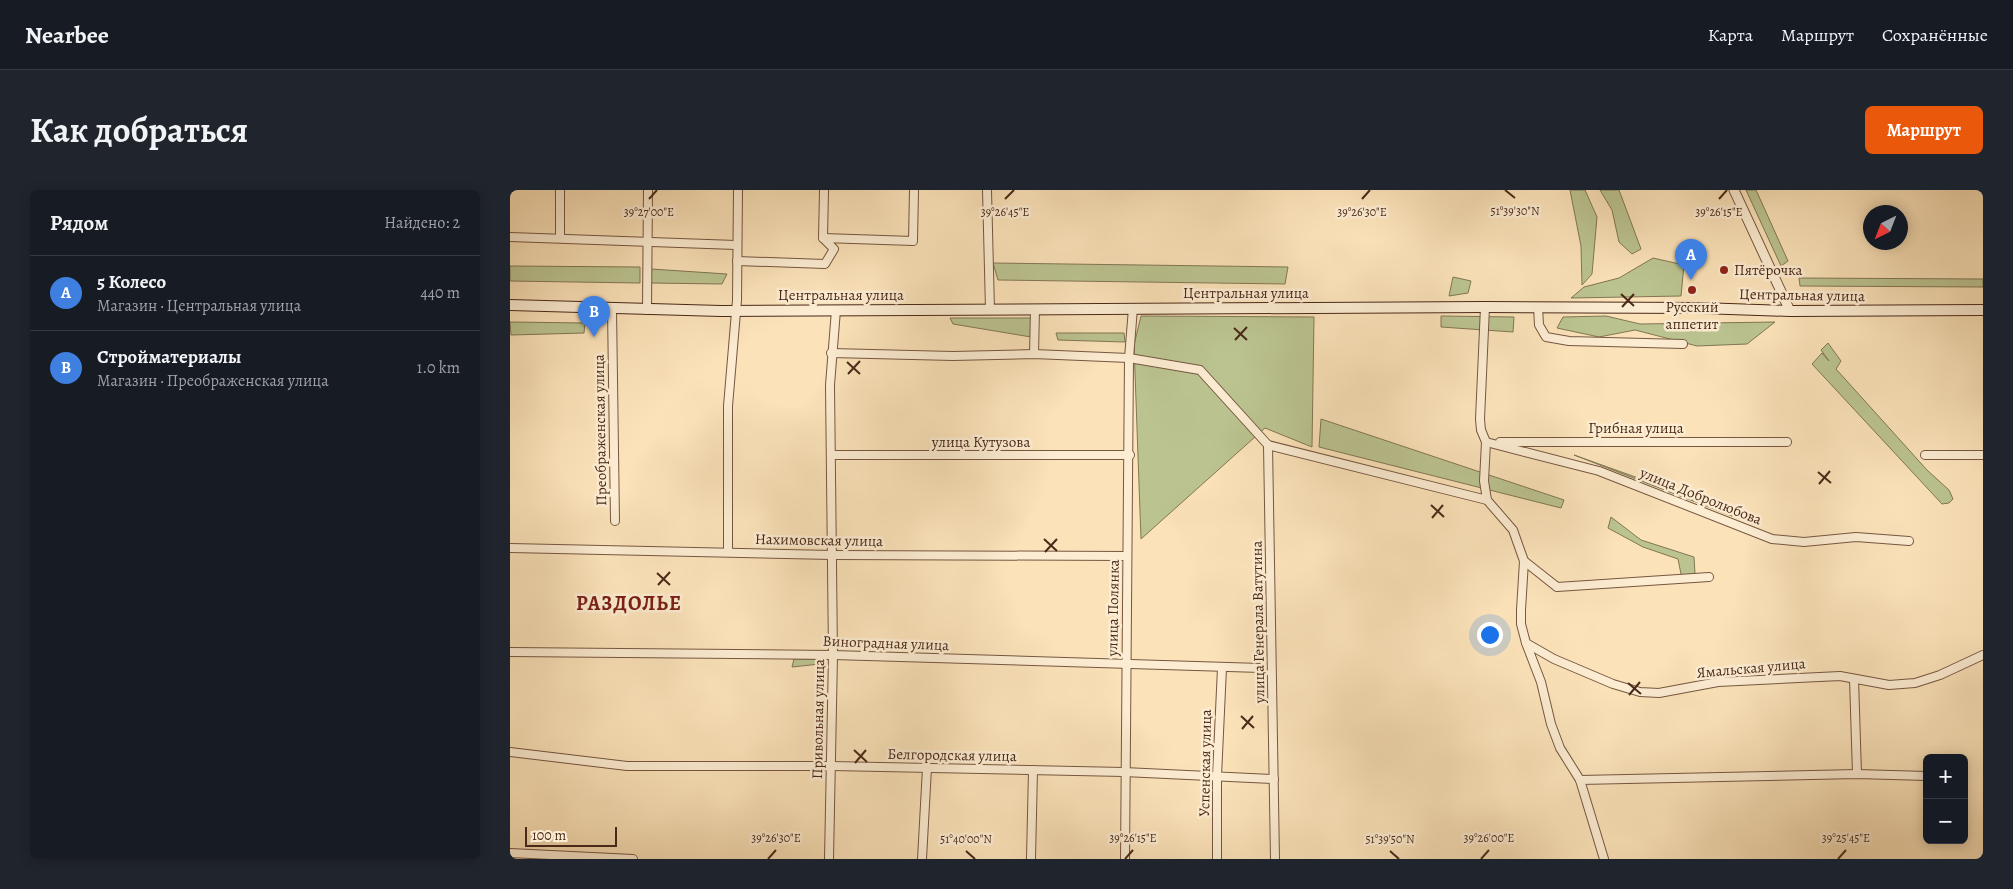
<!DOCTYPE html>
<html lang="ru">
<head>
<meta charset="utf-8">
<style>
	:root { --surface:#171b24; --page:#20242c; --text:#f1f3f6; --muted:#9ea1a6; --line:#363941; --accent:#ea580c }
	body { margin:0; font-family:Alegreya,serif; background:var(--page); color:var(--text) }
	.controls { position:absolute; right:15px; bottom:15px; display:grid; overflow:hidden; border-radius:8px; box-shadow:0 2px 12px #0003 }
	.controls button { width:45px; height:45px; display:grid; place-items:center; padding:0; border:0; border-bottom:1px solid var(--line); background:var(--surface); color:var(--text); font:25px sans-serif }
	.compass { position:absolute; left:1353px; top:15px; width:45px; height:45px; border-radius:50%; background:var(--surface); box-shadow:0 2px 12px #0003; rotate:222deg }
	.scale { position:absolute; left:15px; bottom:12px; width:92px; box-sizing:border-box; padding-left:5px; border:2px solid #492918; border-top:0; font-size:14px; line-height:18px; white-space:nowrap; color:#492918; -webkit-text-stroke:4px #fcecd2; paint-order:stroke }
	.you { position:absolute; left:979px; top:444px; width:18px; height:18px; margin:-12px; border:4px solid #fff; border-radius:50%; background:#1a73e8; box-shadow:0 0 0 8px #1a73e833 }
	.badge { display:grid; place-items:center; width:32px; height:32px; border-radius:50%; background:var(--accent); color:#fff; font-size:16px; font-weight:700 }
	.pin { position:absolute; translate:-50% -41px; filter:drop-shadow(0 1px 2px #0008) }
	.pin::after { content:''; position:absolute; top:26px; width:18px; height:15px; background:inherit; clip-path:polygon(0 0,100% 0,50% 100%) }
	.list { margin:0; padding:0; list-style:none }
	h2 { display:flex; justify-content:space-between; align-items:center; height:65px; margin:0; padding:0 20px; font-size:21px }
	h2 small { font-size:16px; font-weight:400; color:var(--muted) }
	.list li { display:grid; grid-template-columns:32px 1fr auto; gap:15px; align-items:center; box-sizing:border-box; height:75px; padding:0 20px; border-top:1px solid var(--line) }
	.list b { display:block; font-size:19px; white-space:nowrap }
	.list p { margin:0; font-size:16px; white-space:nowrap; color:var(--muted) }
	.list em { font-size:16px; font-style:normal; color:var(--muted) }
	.map { position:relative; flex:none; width:1473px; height:669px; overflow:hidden; border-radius:8px }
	header { display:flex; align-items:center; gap:30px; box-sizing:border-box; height:70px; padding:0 25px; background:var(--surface); border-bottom:1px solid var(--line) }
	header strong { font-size:24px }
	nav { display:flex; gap:28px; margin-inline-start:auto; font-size:18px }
	.intro { display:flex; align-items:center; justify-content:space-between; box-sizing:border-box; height:120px; padding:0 30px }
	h1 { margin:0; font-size:35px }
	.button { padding:12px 22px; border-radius:8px; background:var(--accent); color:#fff; font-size:18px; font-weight:700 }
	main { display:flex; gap:30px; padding:0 30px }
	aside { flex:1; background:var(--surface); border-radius:8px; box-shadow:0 2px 12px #0003 }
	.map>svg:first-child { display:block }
	.green { fill:#bbc491; stroke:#827654 }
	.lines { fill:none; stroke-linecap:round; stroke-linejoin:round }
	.minor-casing { stroke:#765740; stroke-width:10 }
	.tertiary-casing { stroke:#765740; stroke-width:11 }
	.secondary-casing { stroke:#492918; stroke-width:12 }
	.minor { stroke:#fcecd2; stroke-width:8 }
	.tertiary { stroke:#fcecd2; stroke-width:9 }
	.secondary { stroke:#fcecd2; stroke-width:10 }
	.ticks { fill:none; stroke:#492918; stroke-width:2 }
	.poi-dot { fill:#8f2418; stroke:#fcecd2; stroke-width:2 }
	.labels { text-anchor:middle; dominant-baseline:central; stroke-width:5; stroke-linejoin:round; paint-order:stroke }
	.poi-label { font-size:15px; fill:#492918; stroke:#fcecd2; text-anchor:start }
	.street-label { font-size:15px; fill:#492918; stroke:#fcecd2 }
	.district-label { font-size:20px; font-weight:bold; letter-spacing:1px; fill:#7a1f14; stroke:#fcecd2 }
	.ticks-label { font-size:12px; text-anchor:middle; fill:#492918; stroke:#fcecd2; stroke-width:5; stroke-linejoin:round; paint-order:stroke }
</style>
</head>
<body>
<header>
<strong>Nearbee</strong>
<nav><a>Карта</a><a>Маршрут</a><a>Сохранённые</a></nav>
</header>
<div class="intro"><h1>Как добраться</h1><a class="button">Маршрут</a></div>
<main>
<aside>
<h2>Рядом<small>Найдено: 2</small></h2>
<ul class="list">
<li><span class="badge" style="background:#3f7fe0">A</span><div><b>5 Колесо</b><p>Магазин · Центральная улица</p></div><em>440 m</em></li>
<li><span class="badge" style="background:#3f7fe0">B</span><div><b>Стройматериалы</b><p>Магазин · Преображенская улица</p></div><em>1.0 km</em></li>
</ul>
</aside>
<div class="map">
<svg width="1473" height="669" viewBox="0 0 1473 669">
	<rect width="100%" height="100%" fill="#fbe2b9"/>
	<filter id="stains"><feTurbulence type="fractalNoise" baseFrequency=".004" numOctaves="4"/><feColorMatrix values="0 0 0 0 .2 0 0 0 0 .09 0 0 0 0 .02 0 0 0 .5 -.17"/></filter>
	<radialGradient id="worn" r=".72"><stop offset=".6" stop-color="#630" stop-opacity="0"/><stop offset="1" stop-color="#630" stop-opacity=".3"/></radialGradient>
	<g class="green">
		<polygon points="1060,0 1075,0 1087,27 1082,84 1072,95 1071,56"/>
		<polygon points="1090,0 1109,0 1131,59 1122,64 1109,52 1102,20"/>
		<polygon points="1236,0 1246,0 1278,71 1271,76"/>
		<polygon points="1143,68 1174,75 1171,106 1061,108 1074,97 1109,88"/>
		<polygon points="483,73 778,77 775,94 488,90"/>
		<polygon points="0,76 130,77 130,93 0,91"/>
		<polygon points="141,79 217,84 212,94 141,93"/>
		<polygon points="943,87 961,91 958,103 939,106"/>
		<polygon points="1289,88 1473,89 1473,97 1290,96"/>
		<polygon points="631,126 804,127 802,257 755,238 631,349 624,155"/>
		<polygon points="931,126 1004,127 1003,142 931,137"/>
		<polygon points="1096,126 1130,134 1265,132 1237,154 1187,156 1125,140 1089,147 1047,138 1053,127"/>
		<polygon points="440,128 521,128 521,147 443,134"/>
		<polygon points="0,132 75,133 74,143 1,145"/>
		<polygon points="546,143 614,143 615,152 548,150"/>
		<polygon points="1318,153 1331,171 1326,179 1417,280 1439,300 1443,309 1439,313 1432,314 1302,174 1312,163 1319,171 1311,160"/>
		<polygon points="811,229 1054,310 1051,318 809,257"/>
		<polygon points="1064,265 1223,322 1227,328"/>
		<polygon points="1101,327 1131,350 1184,367 1185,384 1172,389 1168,369 1133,357 1098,338"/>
		<polygon points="284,469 310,469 310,474 282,477"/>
	</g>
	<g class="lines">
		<g class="minor-casing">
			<g id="minor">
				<polyline points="477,0 480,120"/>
				<polyline points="0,47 226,55"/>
				<polyline points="50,48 50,0"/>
				<polyline points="313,48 314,0"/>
				<polyline points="227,71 315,74 324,59 313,48 403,51 404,0"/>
				<polyline points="975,117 970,229 971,240 976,252 974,291 977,310 1003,340 1014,371 1011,420 1011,434 1016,453 1031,492 1041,534 1050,558 1070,590 1094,669"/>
				<polyline points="1028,117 1029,135 1036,147 1059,151 1173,154"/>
				<polyline points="102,119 105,331"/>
				<polyline points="137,120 138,0"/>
				<polyline points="321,163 443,166 524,164 619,168 690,180 758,255 977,310"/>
				<polyline points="524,164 525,119"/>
				<polyline points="976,252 1089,281 1262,349 1294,352 1346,347 1399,351"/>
				<polyline points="990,252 1277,252"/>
				<polyline points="758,255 765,669"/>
				<polyline points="322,265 620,265"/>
				<polyline points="1415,265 1473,265"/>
				<polyline points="0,358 322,365 617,366"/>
				<polyline points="218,362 218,216 227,110 228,0"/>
				<polyline points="1014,371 1047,397 1199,387"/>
				<polyline points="1016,453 1044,469 1103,494 1130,502 1149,503 1208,492 1330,486 1379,495 1405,493 1430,485 1473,465"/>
				<polyline points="0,462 323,465 751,478"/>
				<polyline points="1344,489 1347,584"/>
				<polyline points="0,562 117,576 322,576 614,582 764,589"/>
				<polyline points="1070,590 1347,584 1417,586"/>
				<polyline points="0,663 123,669"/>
				<polyline points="319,669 323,465 320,195 326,120"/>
				<polyline points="412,669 417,578"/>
				<polyline points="521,669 523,580"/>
				<polyline points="615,669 619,168 623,118"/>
				<polyline points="707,669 707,586 712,478"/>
			</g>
		</g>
		<g class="tertiary-casing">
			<polyline id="tertiary" points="1224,0 1280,121"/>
		</g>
		<g class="secondary-casing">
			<polyline id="secondary" points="0,115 211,121 975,117 1190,118 1280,121 1473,120"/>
		</g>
		<use href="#minor" class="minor"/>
		<use href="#tertiary" class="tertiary"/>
		<use href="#secondary" class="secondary"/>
	</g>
	<path class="ticks" d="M995,0L1005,8M139,9L147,0M495,9L504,0M852,9L860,0M1209,9L1217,0M1111,104L1124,116M1112,117L1124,104M724,138L737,150M725,150L737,137M337,172L350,184M338,184L350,171M1308,282L1321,293M1309,294L1320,281M921,315L934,327M922,328L933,315M534,349L547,361M535,362L547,349M147,383L160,395M148,395L160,382M1118,493L1131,504M1119,505L1130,492M731,526L744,538M732,539L743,526M344,560L357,572M345,573L356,560M456,661L465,669M880,661L889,669M258,669L266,660M615,669L623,660M971,669L979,660M1328,669L1336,660"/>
	<g class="poi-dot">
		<circle cx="1214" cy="80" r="5"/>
		<circle cx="1182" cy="100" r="5"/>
	</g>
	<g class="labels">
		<g class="poi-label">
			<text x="1224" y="80">Пятёрочка</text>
			<text x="1182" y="117" text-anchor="middle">Русский<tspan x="1182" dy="17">аппетит</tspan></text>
		</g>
		<g class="street-label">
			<text x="736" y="103">Центральная улица</text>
			<text x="331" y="105">Центральная улица</text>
			<text transform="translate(1292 105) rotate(1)">Центральная улица</text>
			<text x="1126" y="238">Грибная улица</text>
			<text transform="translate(90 240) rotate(-91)">Преображенская улица</text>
			<text x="471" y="252">улица Кутузова</text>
			<text transform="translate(1191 306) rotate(22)">улица Добролюбова</text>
			<text transform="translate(309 350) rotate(1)">Нахимовская улица</text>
			<text transform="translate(603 418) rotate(-89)">улица Полянка</text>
			<text transform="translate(748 432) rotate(-91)">улица Генерала Ватутина</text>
			<text transform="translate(376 453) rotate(2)">Виноградная улица</text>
			<text transform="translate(1241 478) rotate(-5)">Ямальская улица</text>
			<text transform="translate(308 529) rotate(-89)">Привольная улица</text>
			<text transform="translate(442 565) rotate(1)">Белгородская улица</text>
			<text transform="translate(695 573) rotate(-89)">Успенская улица</text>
		</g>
		<g class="district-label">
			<text x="119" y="413">РАЗДОЛЬЕ</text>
		</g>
	</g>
	<g class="ticks-label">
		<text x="1005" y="25">51°39'30"N</text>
		<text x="139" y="26">39°27'00"E</text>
		<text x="495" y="26">39°26'45"E</text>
		<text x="852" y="26">39°26'30"E</text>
		<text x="1209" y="26">39°26'15"E</text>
		<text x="266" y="652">39°26'30"E</text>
		<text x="623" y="652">39°26'15"E</text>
		<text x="979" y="652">39°26'00"E</text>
		<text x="1336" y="652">39°25'45"E</text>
		<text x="456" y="653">51°40'00"N</text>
		<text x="880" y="653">51°39'50"N</text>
	</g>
	<rect width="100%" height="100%" filter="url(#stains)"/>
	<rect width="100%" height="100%" fill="url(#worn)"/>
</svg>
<div class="controls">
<button>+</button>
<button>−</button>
</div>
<svg class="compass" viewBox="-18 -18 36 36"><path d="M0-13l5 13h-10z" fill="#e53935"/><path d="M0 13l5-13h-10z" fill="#9ea1a6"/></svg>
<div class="scale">100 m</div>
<div class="you"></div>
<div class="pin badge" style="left:1181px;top:90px;background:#3f7fe0">A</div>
<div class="pin badge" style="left:84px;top:147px;background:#3f7fe0">B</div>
</div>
</main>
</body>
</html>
